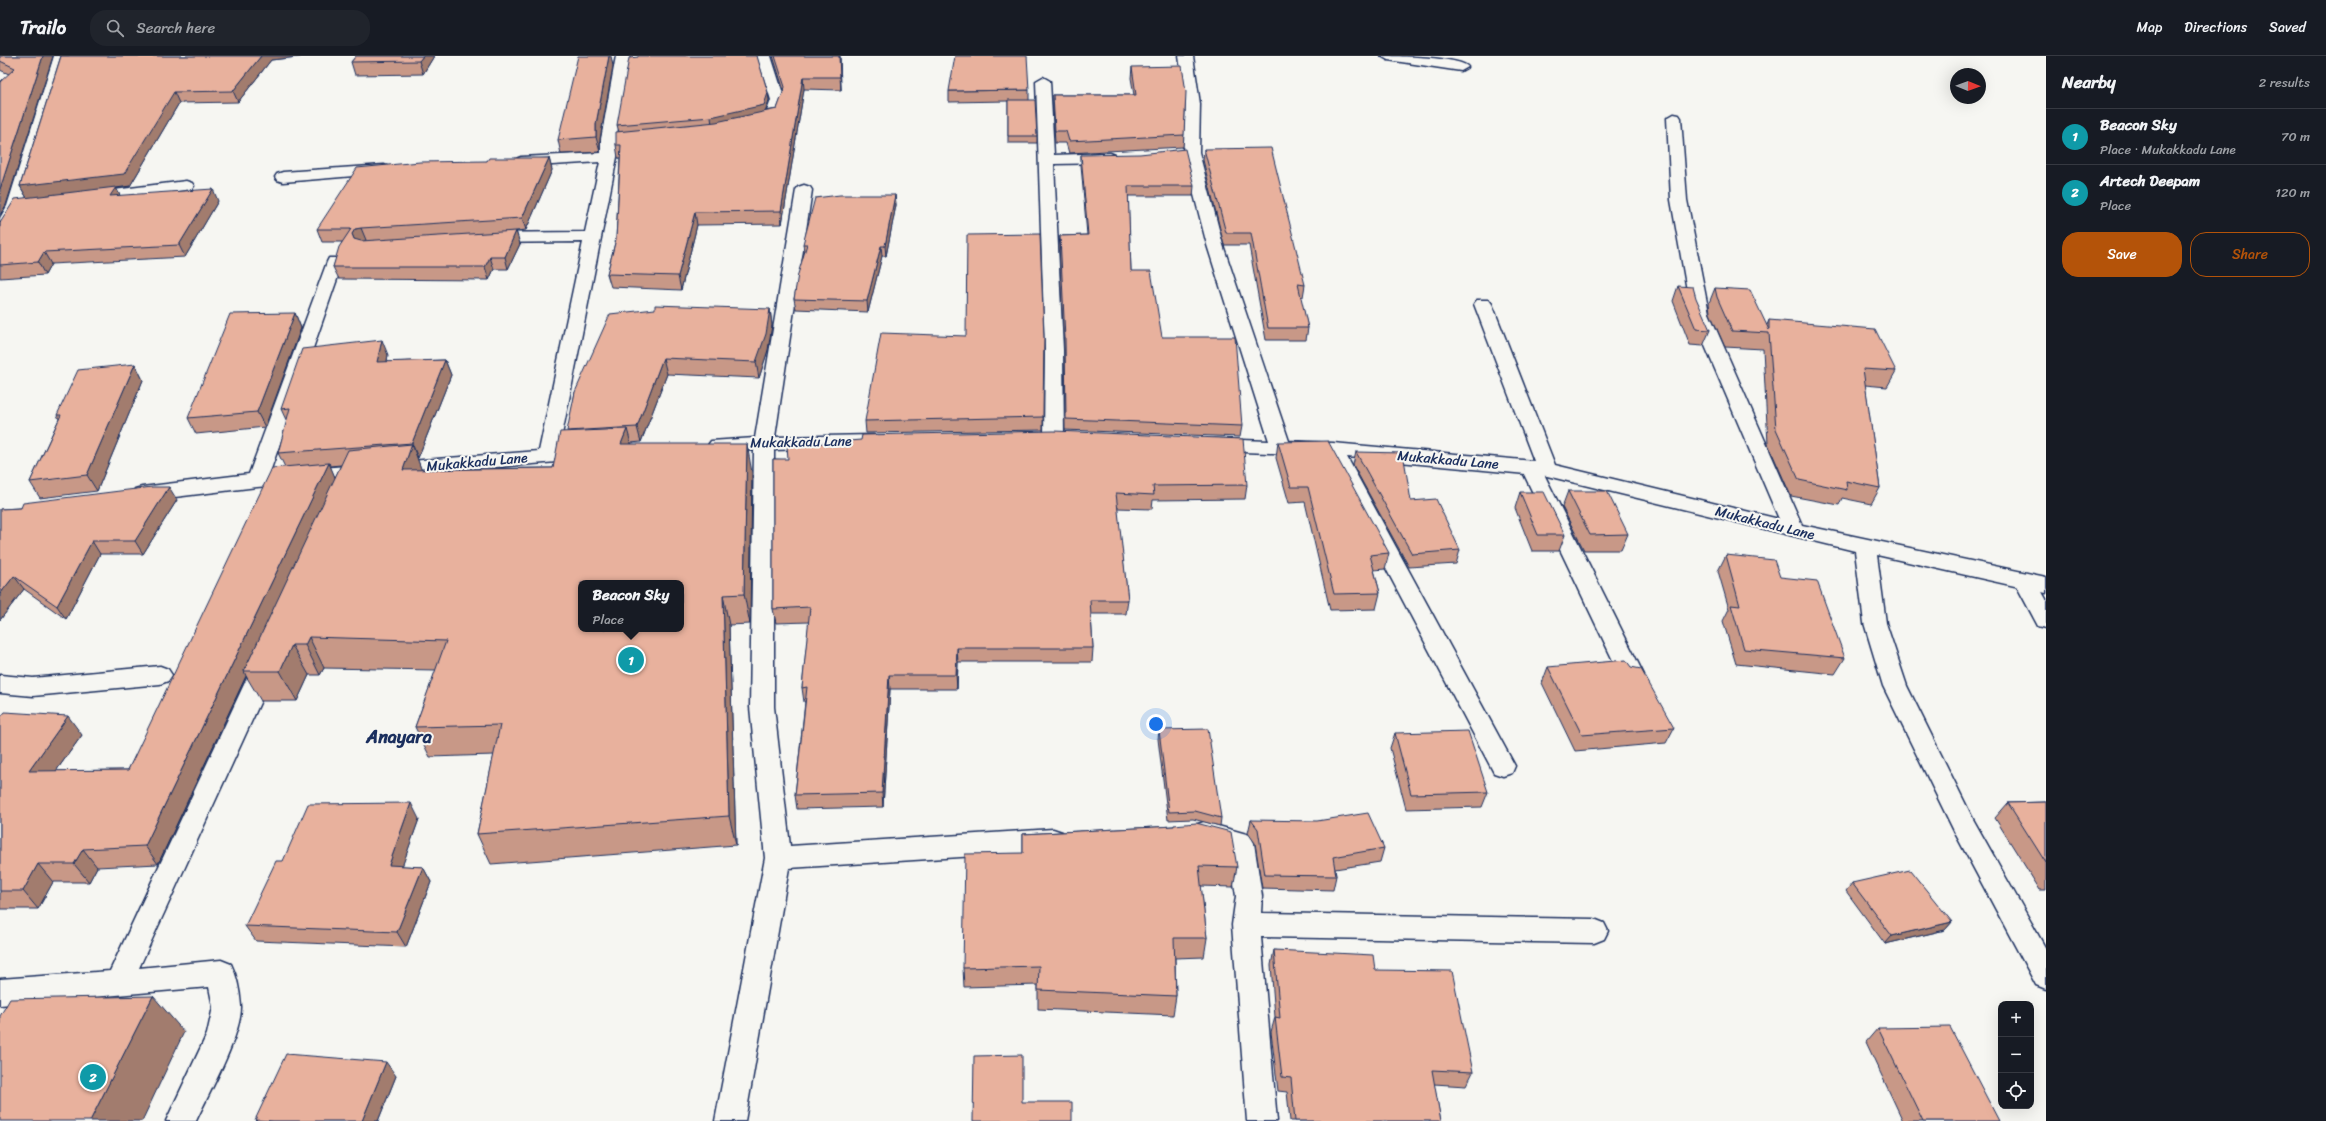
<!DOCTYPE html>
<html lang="en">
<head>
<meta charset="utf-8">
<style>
	:root { --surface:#171b24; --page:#20242c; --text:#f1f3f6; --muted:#9ea1a6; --line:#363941; --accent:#b45309 }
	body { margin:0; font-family:Sriracha,sans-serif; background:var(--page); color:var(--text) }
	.controls { position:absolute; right:12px; bottom:12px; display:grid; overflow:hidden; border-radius:8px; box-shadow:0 4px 16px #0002 }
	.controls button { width:36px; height:36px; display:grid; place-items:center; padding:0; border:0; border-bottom:1px solid var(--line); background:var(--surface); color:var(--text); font:20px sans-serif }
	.compass { position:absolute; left:1950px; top:12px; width:36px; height:36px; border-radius:50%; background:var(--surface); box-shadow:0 4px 16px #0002; rotate:91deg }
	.you { position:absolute; left:1156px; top:668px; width:14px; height:14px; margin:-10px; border:3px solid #fff; border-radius:50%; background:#1a73e8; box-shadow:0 0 0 6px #1a73e833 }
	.badge { display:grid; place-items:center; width:26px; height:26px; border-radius:50%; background:var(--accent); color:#fff; font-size:13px; font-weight:700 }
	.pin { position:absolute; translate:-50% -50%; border:2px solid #fff; box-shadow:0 1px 4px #0006 }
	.popup { position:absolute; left:578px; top:524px; width:106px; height:52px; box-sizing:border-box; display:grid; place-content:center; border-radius:8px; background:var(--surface); filter:drop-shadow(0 1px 3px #0005); font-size:13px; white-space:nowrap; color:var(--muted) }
	.popup b { font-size:15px; color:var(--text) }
	.popup::after { content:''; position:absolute; left:50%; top:100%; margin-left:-8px; border:8px solid transparent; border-top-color:var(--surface) }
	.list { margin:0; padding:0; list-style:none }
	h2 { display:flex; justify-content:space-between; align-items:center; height:52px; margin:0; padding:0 16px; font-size:17px }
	h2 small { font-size:13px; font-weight:400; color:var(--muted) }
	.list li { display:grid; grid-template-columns:26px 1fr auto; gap:12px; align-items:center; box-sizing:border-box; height:56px; padding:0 16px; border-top:1px solid var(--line) }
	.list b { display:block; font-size:15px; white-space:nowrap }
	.list p { margin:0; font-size:13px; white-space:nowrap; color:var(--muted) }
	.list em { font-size:13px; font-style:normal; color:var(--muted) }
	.actions { display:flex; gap:8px; padding:12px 16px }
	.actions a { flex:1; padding:9px 0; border:1px solid var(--accent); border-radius:16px; text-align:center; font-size:14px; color:var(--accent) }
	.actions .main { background:var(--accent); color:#fff }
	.icon { flex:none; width:22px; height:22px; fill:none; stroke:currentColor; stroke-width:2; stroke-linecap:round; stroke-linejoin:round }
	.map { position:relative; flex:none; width:2046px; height:1065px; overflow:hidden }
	header { display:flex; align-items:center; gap:24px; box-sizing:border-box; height:56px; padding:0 20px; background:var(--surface); border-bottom:1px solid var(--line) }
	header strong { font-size:19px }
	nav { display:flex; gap:22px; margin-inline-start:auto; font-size:14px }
	.search { width:280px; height:36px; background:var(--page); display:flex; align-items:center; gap:10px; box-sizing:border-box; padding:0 14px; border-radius:16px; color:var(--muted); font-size:15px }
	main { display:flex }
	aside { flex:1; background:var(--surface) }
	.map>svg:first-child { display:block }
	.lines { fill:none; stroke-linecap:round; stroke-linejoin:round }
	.lane-casing { stroke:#1b2f5e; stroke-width:3 }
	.street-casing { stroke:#1b2f5e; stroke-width:3 }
	.lane { fill:#f6f6f2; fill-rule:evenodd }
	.street { fill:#f6f6f2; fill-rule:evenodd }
	.wall { fill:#c89887; stroke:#1b2f5e; fill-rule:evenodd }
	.shaded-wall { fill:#a27c6e; stroke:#1b2f5e }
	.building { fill:#e8b19d; stroke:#1b2f5e; fill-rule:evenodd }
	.labels { text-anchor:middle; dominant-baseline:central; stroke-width:4; stroke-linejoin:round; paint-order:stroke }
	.street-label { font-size:14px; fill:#1b2f5e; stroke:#f6f6f2 }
	.district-label { font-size:18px; font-weight:bold; fill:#1b2f5e; stroke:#f6f6f2 }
</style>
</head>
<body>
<header>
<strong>Trailo</strong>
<div class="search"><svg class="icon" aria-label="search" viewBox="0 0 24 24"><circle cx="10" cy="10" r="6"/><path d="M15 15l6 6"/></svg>Search here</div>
<nav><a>Map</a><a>Directions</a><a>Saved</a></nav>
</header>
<main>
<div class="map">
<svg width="2046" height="1065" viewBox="0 0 2046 1065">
	<rect width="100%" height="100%" fill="#f6f6f2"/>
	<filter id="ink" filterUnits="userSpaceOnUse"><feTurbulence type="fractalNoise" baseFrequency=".025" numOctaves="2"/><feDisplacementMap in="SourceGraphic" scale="8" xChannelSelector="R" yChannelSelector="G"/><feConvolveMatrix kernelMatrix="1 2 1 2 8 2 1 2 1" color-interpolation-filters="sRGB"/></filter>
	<g filter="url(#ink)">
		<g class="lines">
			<g class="lane-casing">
				<g id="lane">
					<polygon points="1531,405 1538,407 1541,412 1644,619 1640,625 1632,628 1624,625 1620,619 1521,412 1524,407"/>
					<polygon points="2025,517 2033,520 2046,543 2046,572 2038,570 2014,525 2017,520"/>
					<path d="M267,596L275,599L279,605L139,912L221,904L231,908C237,920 240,936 241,950C242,979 209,1037 196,1065H166L207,978L213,951L209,931L0,949V923L110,915L255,605L259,599Z"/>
				</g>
			</g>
			<g class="street-casing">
				<g id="street">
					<polygon points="54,0 68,0 23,150 6,179 0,181 0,162 7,150"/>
					<polygon points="616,0 630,0 617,78 646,76 653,80 646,84 617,87 617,101 559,394 586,392 593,393 596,398 593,403 257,431 142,445 135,443 132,438 135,433 142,431 249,418 327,206 329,202 341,202 343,206 270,416 539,395 583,186 488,187 482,186 480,182 482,178 488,177 585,176 600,106 521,111 516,109 513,106 516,103 521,101 601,97 601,83"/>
					<polygon points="757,0 771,0 785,44 778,64 751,71 746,70 744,67 746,64 766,58 771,44"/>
					<polygon points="1179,0 1193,0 1200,48 1199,96 1223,189 1289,385 1333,387 1534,405 1474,248 1477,244 1489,244 1492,248 1555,409 1779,463 1691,257 1671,144 1667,62 1674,58 1679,59 1681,62 1687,144 1709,257 1802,469 2046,521 2046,537 1877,499 1886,567 1907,630 1973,763 2046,893 2046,933 2036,929 1955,777 1883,630 1864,567 1855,495 1547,420 1347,401 1515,710 1512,717 1503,720 1494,717 1326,399 1214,395 1207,393 1204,389 1207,385 1214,383 1269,385 1207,189 1183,96 1186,48"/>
					<path d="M1381,0C1395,0 1461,1 1468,11L1461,15L1388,4Z"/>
					<polygon points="1043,21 1050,25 1054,99 1110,97 1115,99 1118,102 1115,105 1110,107 1054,108 1063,294 1064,381 1061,385 1054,387 1047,385 1044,381 1045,294 1036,25"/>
					<polygon points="384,109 389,111 392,114 389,117 283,126 277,124 275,121 277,118 283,116"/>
					<polygon points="186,125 192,127 194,130 192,133 90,147 84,145 82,142 84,139 90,137"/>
					<polygon points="804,129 810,131 812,134 775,381 873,379 880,381 883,385 880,389 873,391 774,394 774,651 790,790 1053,773 1062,776 1066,784 1062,792 1053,795 789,812 745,1065 715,1065 765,802 750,651 754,394 718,395 711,393 708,389 711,385 755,382 796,134 798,131"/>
					<polygon points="160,610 168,613 172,619 168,625 160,628 33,640 0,637 0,619 33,622"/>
					<polygon points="1204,766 1250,779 1254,787 1262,840 1261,857 1594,863 1604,867 1608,875 1604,883 1594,887 1261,881 1277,1065 1247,1065 1232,869 1236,840 1229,795 1195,785 1191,777 1195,769"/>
				</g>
			</g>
			<use href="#lane" class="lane"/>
			<use href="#street" class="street"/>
		</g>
		<g class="wall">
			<polygon points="0,0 53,0 6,149 9,18 0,14"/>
			<polygon points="61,0 306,0 271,4 238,46 179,47 130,130 116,132 120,140 218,145 185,201 51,208 45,219 0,222 0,167 27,142 20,130"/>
			<polygon points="356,0 434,0 423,18 355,19 351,6"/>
			<polygon points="773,0 840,0 841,34 804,33 782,168 697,169 681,234 611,231 607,218 616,183 620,102 618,102 616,89 619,76 617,69 768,37 769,44 765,55 777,53 784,35"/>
			<polygon points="613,10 600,83 600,96 561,98 558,84"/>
			<polygon points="1132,11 1184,79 1183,91 1069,97 1066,87 1055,87 1053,51 1053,39 1134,39 1131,22"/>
			<polygon points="1029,34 1029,44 1037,80 1037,87 1008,87 1008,45 949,46 949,35"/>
			<polygon points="1204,93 1305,229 1303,241 1300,240 1308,272 1306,284 1266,284 1249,189 1224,189 1203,104"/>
			<polygon points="1081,99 1194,130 1193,140 1128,140 1131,215 1162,281 1242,370 1240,381 1065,374 1064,294 1059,190 1060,180 1087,179 1081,109"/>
			<polygon points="549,102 552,114 526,174 516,175 520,188 508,213 494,213 489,224 339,223 333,211 342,186 322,186 317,173 487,105"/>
			<polygon points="895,139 896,149 886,200 882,200 868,256 796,253 794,243 804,195 803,188"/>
			<polygon points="1678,230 1710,274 1703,290 1690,289 1673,245"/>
			<polygon points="1715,232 1767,269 1769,264 1896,315 1887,331 1865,329 1880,432 1871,448 1842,442 1839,449 1791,440 1768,388 1763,293 1725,291 1710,257 1709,247"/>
			<path d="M770,253L772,269L768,294L759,322L667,318L641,386L631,387V388L752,417L750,568L729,569L736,789L491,808L477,778L494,699L430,701L415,671L436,614L324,612L320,619H309L297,645H261L246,620L158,808L97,811L89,826H53L38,853H0V662L82,679L56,715L128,714L285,411L278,397L287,366L281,353L388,299L387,306L445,304L451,319L418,402H417L421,413L553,412L568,376L575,336ZM341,409L335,422L330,410Z"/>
			<polygon points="295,257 301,272 265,371 196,378 188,362"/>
			<polygon points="1044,282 1043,374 866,377 865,365"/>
			<polygon points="135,308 143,324 97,435 40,442 30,426 59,363 57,359"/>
			<polygon points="1278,386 1389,497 1385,513 1374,514 1380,537 1376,553 1330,554 1305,446 1289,447 1276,402"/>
			<polygon points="1356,396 1411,445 1460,494 1456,508 1409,511 1353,409"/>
			<polygon points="773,403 1247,429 1245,443 1153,444 1152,453 1117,452 1128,544 1126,558 1091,558 1093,592 1092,606 958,606 957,633 890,633 883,751 797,753 795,739 805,646 804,646 802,632 809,566 776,567 773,553"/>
			<polygon points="1568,435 1628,478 1621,494 1584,494 1562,451"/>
			<polygon points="1520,436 1565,479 1559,495 1532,495 1515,452"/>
			<polygon points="177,444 143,498 100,498 66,563 24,533 0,564 0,453"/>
			<polygon points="1726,499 1845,602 1835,618 1736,608 1723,565 1729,553 1718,515"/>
			<polygon points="1548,611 1674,672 1666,687 1575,695 1542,627"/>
			<polygon points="1159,674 1221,762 1220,770 1193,763 1168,764 1158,683"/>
			<polygon points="1395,677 1488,736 1482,751 1406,753 1390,692"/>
			<polygon points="2046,746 2046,834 2040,834 1995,762 2008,747"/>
			<polygon points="419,763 402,810 423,811 431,826 406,891 256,885 245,870 283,805"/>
			<polygon points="1251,764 1384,792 1380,806 1335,813 1336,820 1333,834 1262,832 1255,787 1248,777"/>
			<polygon points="1174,769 1237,811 1233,831 1201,830 1207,882 1204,901 1175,902 1176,940 1173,959 1038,953 1038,929 964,931 963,912 1023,797 1023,778 1174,770"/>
			<polygon points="1852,827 1952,866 1945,874 1885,888 1846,835"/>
			<polygon points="1274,894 1375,914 1473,1016 1466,1030 1434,1028 1441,1065 1290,1065 1287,1036 1278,1035 1271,976 1275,961 1271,909"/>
			<polygon points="1878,972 1999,1065 1903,1065 1866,986"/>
			<polygon points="396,1020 378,1065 256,1065 255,1064"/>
		</g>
		<g class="shaded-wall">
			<polygon points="43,0 53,0 6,149 0,159 0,133"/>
			<polygon points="261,0 306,0 271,4 238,46 233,35"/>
			<polygon points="423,0 434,0 423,18 419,5"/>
			<polygon points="609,0 611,0 613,10 600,83 600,96 596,81 596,68"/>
			<polygon points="839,0 840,0 841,34 840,21"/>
			<polygon points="803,21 804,33 782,168 781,155"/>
			<polygon points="174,36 179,47 130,130 116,132 122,143 27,142 20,130"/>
			<polygon points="768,37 769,44 765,57 712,69 711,61"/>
			<polygon points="549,102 552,114 526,174 522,162"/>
			<polygon points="213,133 218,145 185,201 179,189"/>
			<polygon points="895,139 896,149 886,200 885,190"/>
			<polygon points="695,156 697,169 681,234 678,220"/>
			<polygon points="361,172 366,184 357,190 352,178 355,173"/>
			<polygon points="516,175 520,188 508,213 505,201"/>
			<polygon points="881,190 882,200 868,256 867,245"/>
			<polygon points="44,196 51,208 45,219 38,206"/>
			<polygon points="490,201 494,213 489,224 485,211"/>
			<polygon points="770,253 772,269 768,294 759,322 756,306"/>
			<polygon points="295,257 301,272 265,371 257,356"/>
			<polygon points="382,284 388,299 384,322 377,306"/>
			<polygon points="663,302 667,318 641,386 637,371"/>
			<polygon points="445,304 451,319 418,402 412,387"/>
			<polygon points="135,308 143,324 97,435 87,419"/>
			<polygon points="627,373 635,402 621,388"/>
			<polygon points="412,388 423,418 403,414"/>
			<polygon points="747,388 752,417 750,568 744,538"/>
			<polygon points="329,407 337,426 244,615 246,620 158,808 145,790"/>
			<polygon points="169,431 177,444 143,498 135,485"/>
			<polygon points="92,485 100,498 66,563 57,550"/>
			<polygon points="14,520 24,533 0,564 0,538"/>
			<polygon points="723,539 729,569 736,789 729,760"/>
			<polygon points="309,581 324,612 320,619 305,589"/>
			<polygon points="292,589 309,619 297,645 280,615"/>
			<polygon points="957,592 958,606 957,633 956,619"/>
			<polygon points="889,619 890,633 883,751 882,737"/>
			<polygon points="68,660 82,679 43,733 29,715"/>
			<polygon points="411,747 419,763 397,825 389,809"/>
			<polygon points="83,793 97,811 89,826 74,808"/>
			<polygon points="38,808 53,826 38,853 23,835"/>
			<polygon points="423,811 431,826 406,891 397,876"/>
			<polygon points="1952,866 1945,874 1885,888 1892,880"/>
			<polygon points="153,940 184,976 142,1065 90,1065"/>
			<polygon points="386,1006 396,1020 378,1065 362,1065"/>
		</g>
		<g class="building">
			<polygon points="0,0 43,0 0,133 0,26 15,12 0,5"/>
			<polygon points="61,0 261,0 233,35 174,36 124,118 20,130"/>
			<polygon points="356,0 423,0 419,5 351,6"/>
			<polygon points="578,0 609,0 596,68 596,81 558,84"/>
			<polygon points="638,0 757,0 768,37 764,49 711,61 617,69 629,2 638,1"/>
			<polygon points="775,0 839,0 840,21 803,21 781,155 695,156 678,220 607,218 616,183 621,89 616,89 616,76 716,66 777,53 785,31"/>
			<polygon points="955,0 1027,0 1029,34 949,35"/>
			<polygon points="1182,10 1186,36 1184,79 1069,85 1066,75 1055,75 1053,39 1136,39 1132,11"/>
			<polygon points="1008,44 1035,44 1037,80 1008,80"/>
			<polygon points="1271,92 1305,229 1298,228 1308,272 1268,272 1251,177 1226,177 1204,93"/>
			<polygon points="1185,93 1194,130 1128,130 1131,215 1151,215 1162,281 1235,281 1242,370 1066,363 1065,283 1060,180 1088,179 1081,99 1140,98"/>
			<polygon points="489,102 549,102 522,162 361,172 355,173 352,178 354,183 361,185 516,175 505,201 490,201 485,211 333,211 339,191 351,173 317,173 357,112 420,106 487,105"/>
			<polygon points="116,131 110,140 213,133 179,189 44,196 38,206 0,209 0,167 15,143"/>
			<polygon points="840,139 895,139 885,190 881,190 867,245 794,243 798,218 807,188 803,188 815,142"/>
			<polygon points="1040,178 1044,282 1043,361 865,365 881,277 966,280 967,179"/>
			<polygon points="1678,230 1693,231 1696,242 1710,274 1696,273"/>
			<polygon points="1715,232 1750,234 1769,274 1769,264 1875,273 1896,315 1863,313 1880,432 1846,425 1847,434 1799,424 1776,373 1769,277 1732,275 1717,241"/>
			<polygon points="655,249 770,253 766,278 756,306 663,302 637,371 567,375 575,336 610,258 655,253"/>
			<polygon points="295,257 257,356 188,362 230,258"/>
			<polygon points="382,284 377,306 445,304 412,387 278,397 290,352 281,353 302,293"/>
			<polygon points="135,308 87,419 30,426 61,359 57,359 78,314"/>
			<path d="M627,373L621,388H747L744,538L723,539L729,760L477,778L500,669L415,671L446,585L309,581L305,589H292L280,615H244L348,394L412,388L403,414L553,412L560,376ZM581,527H681V573H581Z"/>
			<polygon points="1054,375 1243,383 1247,429 1153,430 1154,439 1116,437 1128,544 1090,544 1093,592 957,592 956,619 889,619 882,737 795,739 807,631 802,632 810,551 773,553 773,403 788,403 787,390 861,384 862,379"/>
			<polygon points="1328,385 1389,497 1370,499 1380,537 1334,538 1308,431 1291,431 1278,386"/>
			<polygon points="1356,396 1403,397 1411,445 1436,443 1460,494 1412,498"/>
			<polygon points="329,407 145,790 83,793 74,808 38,808 23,835 0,835 0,662 5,656 68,660 29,715 128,714 272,412"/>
			<polygon points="152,431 169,431 135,485 92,485 57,550 14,520 0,538 0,453 21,452 23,447"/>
			<polygon points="1568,435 1607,435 1628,478 1590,479"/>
			<polygon points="1520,436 1544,436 1565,479 1538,479"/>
			<polygon points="1726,499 1774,504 1780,521 1817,525 1845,602 1744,593 1731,549 1740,550"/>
			<polygon points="1626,604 1631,611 1641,613 1674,672 1582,679 1548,611"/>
			<polygon points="1208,673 1221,762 1195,755 1169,756 1159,674"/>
			<polygon points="1468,675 1488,736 1411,738 1395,677"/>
			<polygon points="2046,746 2046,807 2008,747"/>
			<polygon points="411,747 389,809 423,811 397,876 245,870 276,805 283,805 308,748"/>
			<polygon points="1368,757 1384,792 1333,801 1336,820 1265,819 1258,773 1251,764 1317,765"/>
			<polygon points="1196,767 1231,776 1237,811 1199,810 1207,882 1174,882 1176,940 1038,934 1039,910 963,912 965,798 1023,797 1023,778 1174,770 1174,769"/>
			<polygon points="1910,814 1952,866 1892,880 1852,827"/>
			<polygon points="1274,894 1373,899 1375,914 1452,915 1473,1016 1432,1014 1441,1065 1295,1065 1291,1022 1282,1021 1275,961 1280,962"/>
			<polygon points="153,940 90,1065 0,1065 0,960 10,943"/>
			<polygon points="1950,971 1999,1065 1923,1065 1878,972"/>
			<polygon points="286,998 386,1006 362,1065 273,1065 255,1064"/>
			<polygon points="1022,999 1022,1046 1072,1046 1072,1065 973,1065 974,1000"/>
		</g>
	</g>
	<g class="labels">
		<g class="street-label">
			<text transform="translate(801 386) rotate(-1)">Mukakkadu Lane</text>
			<text transform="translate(1448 404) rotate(5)">Mukakkadu Lane</text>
			<text transform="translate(477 406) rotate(-5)">Mukakkadu Lane</text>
			<text transform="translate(1765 467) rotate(14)">Mukakkadu Lane</text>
		</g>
		<g class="district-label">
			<text x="399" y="681">Anayara</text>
		</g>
	</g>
</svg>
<div class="controls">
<button>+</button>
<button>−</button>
<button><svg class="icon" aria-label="locate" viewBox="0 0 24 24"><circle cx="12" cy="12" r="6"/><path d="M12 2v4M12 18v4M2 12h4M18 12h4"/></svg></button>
</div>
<svg class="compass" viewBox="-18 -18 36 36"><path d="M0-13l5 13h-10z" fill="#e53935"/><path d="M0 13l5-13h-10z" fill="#9ea1a6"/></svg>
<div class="you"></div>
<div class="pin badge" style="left:631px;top:604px;background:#0f9aa8">1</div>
<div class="popup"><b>Beacon Sky</b>Place</div>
<div class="pin badge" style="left:93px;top:1021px;background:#0f9aa8">2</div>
</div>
<aside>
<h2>Nearby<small>2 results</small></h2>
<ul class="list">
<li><span class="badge" style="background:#0f9aa8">1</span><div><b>Beacon Sky</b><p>Place · Mukakkadu Lane</p></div><em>70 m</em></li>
<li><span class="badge" style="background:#0f9aa8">2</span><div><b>Artech Deepam</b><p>Place</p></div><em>120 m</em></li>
</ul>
<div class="actions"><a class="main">Save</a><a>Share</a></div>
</aside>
</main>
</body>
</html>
